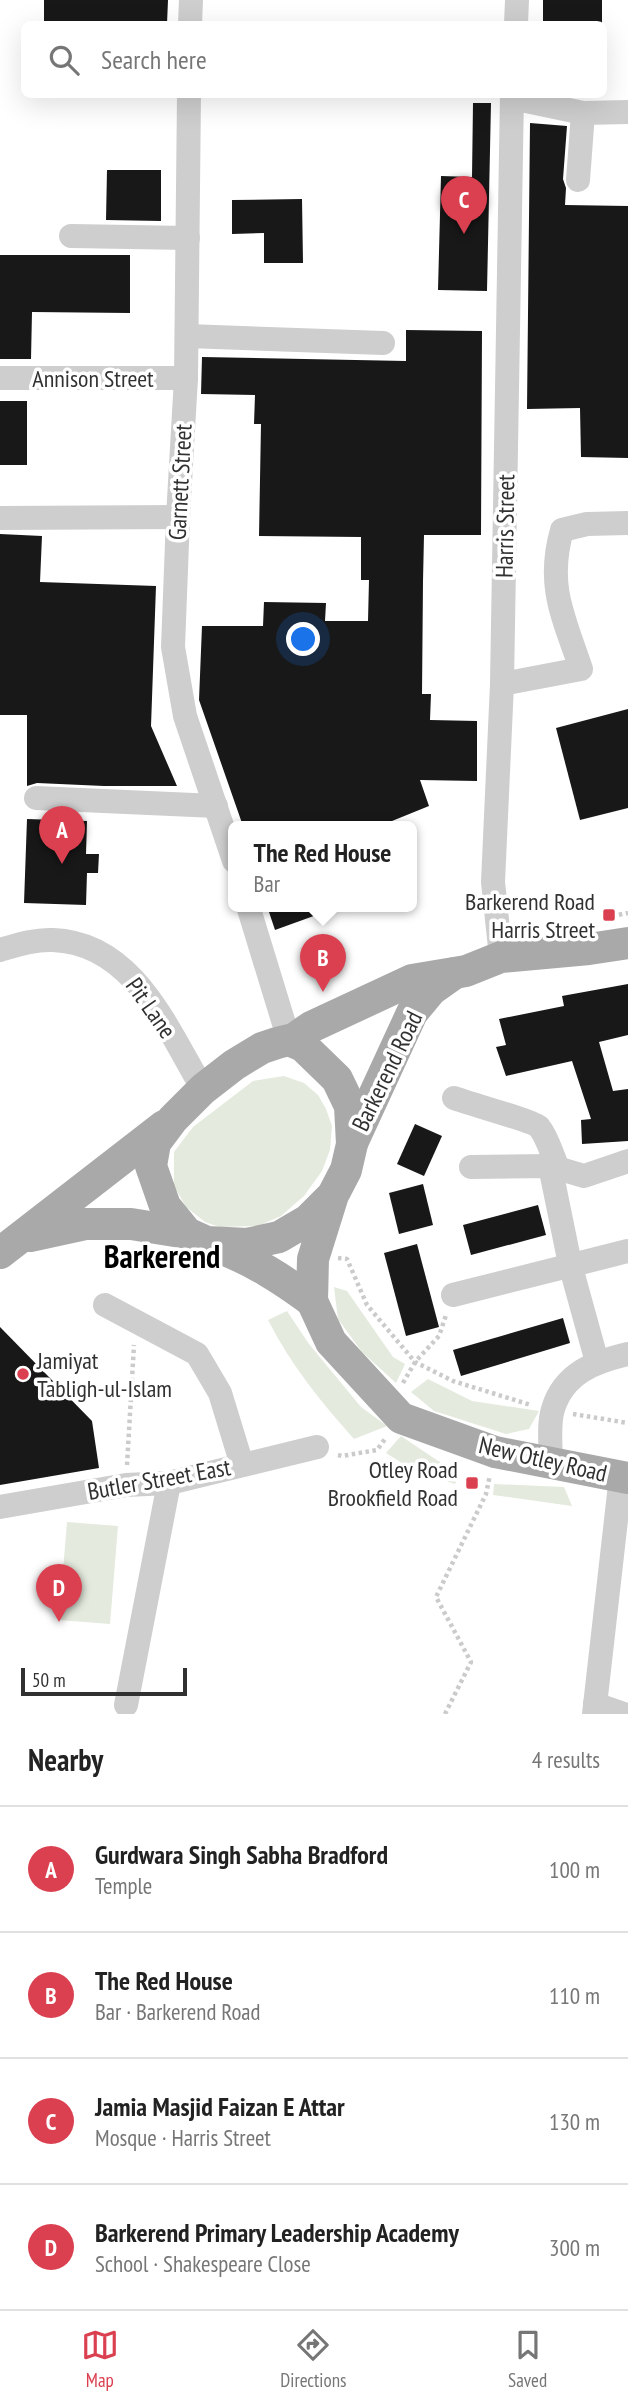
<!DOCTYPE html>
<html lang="en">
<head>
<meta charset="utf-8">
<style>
	:root { --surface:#fff; --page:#f2f2f2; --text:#222; --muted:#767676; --line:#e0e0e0; --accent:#db4051 }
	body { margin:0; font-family:"PT Sans Narrow",sans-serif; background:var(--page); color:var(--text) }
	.scale { position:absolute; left:21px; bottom:18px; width:166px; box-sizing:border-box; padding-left:7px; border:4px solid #313131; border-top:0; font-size:19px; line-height:24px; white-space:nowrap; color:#313131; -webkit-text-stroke:5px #fff; paint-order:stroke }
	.you { position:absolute; left:304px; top:640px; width:24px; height:24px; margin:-18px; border:5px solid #fff; border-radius:50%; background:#1a73e8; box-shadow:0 0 0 10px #1a73e833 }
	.badge { display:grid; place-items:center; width:46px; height:46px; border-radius:50%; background:var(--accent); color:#fff; font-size:23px; font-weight:700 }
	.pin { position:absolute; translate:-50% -58px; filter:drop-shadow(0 2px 4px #0008) }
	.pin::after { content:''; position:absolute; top:37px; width:24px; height:21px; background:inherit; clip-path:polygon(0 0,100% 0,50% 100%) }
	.popup { position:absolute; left:228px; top:821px; width:189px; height:91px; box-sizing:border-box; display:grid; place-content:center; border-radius:10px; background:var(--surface); filter:drop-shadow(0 2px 5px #0005); font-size:23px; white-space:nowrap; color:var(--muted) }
	.popup b { font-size:26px; color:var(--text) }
	.popup::after { content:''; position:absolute; left:50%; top:100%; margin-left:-14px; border:14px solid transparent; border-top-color:var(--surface) }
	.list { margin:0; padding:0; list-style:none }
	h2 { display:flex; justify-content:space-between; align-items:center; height:91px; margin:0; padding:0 28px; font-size:30px }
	h2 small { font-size:23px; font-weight:400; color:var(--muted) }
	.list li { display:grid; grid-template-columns:46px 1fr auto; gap:21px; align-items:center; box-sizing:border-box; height:126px; padding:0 28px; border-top:2px solid var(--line) }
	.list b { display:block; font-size:26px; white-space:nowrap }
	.list p { margin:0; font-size:23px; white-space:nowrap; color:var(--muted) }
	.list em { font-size:23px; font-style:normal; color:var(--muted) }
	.icon { flex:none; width:38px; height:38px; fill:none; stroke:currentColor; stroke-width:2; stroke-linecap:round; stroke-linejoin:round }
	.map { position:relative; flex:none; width:628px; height:1714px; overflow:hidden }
	.search { position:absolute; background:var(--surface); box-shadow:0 7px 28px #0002; left:21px; right:21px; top:21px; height:77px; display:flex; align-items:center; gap:18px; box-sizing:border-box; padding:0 24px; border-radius:10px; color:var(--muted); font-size:26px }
	.sheet { height:595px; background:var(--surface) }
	nav { display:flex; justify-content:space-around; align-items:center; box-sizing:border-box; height:98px; border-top:2px solid var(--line); background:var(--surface); font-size:19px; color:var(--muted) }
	nav a { display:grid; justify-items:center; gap:4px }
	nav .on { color:var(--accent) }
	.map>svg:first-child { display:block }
	.green { fill:#e4eadd }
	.building { fill:#181818 }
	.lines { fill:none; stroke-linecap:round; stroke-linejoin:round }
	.path { stroke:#cbcbcb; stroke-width:4.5; stroke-dasharray:3.5 3.5; stroke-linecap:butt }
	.minor { stroke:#cecece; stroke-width:24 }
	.major { stroke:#a9a9a9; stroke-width:32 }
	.poi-dot { fill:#db4051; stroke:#fff; stroke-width:2.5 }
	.labels { text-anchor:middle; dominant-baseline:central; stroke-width:7; stroke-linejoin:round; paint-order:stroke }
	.street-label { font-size:24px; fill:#313131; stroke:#fff }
	.poi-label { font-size:24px; fill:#313131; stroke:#fff; text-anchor:end }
	.district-label { font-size:32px; font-weight:bold; fill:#000; stroke:#fff }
</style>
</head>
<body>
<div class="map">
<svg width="628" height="1714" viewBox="0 0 628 1714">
	<rect width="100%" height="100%" fill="#fff"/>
	<g class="green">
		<polygon points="284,1076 304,1083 318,1095 326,1109 332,1126 330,1150 322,1171 304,1196 281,1216 258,1226 220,1227 205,1222 186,1207 174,1186 174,1152 193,1127 253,1081"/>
		<polygon points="334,1287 347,1291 393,1357 405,1364 396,1383 362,1352 338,1319"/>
		<path d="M287,1311L309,1344L361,1407L387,1426L354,1439C321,1402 291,1365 268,1320Z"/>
		<polygon points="428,1379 472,1401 539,1411 529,1429 506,1434 434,1411 411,1392"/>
		<polygon points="401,1436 459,1475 455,1484 413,1470 386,1453"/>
		<polygon points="494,1484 564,1487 572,1506 493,1495"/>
		<polygon points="67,1522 118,1526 110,1624 59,1620"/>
	</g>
	<g class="building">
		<polygon points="44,0 168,0 167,24 44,24"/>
		<rect x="543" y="0" width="59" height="24"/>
		<polygon points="473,103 491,103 487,291 438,290 441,176 472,177"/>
		<polygon points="530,123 567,126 563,179 566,188 565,205 628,206 628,458 581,457 580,408 527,409"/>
		<polygon points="107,170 161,170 161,221 106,220"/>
		<polygon points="302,199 303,263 264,263 264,233 232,234 232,200"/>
		<polygon points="0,255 130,255 130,313 32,312 31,359 0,359"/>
		<polygon points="406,330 482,331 481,535 424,535 423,581 422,694 431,694 430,720 477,721 477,781 420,780 429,806 392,821 394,826 243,826 199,700 202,626 263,626 264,602 326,603 325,621 368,621 369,580 361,580 361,537 259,536 261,424 254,424 255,395 201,394 202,357 406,361"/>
		<rect x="0" y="401" width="27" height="64"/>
		<polygon points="0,534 42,536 40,582 156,586 151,726 177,786 104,786 37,783 27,786 27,715 0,715"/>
		<polygon points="628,709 628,808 580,820 556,728"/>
		<polygon points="27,819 87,821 86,854 99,854 98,873 87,873 86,905 24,903"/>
		<polygon points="267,906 333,906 333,909 275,930"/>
		<polygon points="628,984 628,1035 599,1042 613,1091 628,1089 628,1141 582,1144 581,1120 591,1119 572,1061 506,1076 496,1047 506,1045 499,1019 564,1006 562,996"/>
		<polygon points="415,1124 442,1136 424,1176 397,1164"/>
		<polygon points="423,1184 433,1225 399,1234 389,1193"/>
		<polygon points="538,1205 546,1235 471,1255 463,1225"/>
		<polygon points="417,1244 439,1327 406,1336 384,1253"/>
		<polygon points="563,1318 570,1343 461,1376 453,1350"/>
		<polygon points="0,1327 92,1421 99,1468 0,1485"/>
	</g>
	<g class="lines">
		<g class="path">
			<polyline points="612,916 628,913"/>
			<polyline points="338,1258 347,1259 367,1305 415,1362 453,1381 531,1405"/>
			<polyline points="403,1383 415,1362 439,1336 446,1315"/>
			<polyline points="573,1414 628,1423"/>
			<polyline points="338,1455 342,1456 377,1450 385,1439"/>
			<polyline points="127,1465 134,1345"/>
			<polyline points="445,1714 471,1662 436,1597 486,1494 490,1475"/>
		</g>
		<g class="minor">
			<polyline points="190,24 191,0"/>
			<polyline points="516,24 517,0"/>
			<polyline points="189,94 186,378 178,517 173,647 185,716 234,861"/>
			<polyline points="512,98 583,113 628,112"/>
			<polyline points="578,180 583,113"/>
			<polyline points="71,236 188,238"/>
			<polyline points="187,336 383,343"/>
			<polyline points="0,378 186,378"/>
			<polyline points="0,518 178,517"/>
			<path d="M502,684L581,669C564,618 546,586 562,530L587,524L628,523"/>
			<polyline points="36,798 216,806"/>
			<polyline points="248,906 289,1040"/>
			<path d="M0,950C17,945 35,939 53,940C134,943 167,1029 203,1089"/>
			<polyline points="501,957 493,882 502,684 512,94"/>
			<path d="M454,1098C467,1103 533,1121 539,1127C548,1138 552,1155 558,1168"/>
			<polyline points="550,1166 570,1264 597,1362"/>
			<polyline points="471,1167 550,1166 584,1176 628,1161"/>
			<polyline points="453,1295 628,1251"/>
			<polyline points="105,1305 197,1354 220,1393 242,1465"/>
			<path d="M551,1464C551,1447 548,1425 553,1409C564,1373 594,1362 628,1354"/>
			<polyline points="0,1507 126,1485 169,1483 317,1447"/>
			<polyline points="595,1704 624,1714"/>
			<polyline points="126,1705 169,1483"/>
			<polyline points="594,1714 621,1476"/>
		</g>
		<g class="major">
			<polyline points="291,1041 311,1027 412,980 466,971 501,957 589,949 628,943"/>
			<polyline points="353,1141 412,1013 431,990 455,973"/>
			<polyline points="333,1195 308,1220 279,1237 247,1244 207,1242 187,1233 165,1206 151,1166 155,1143 173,1119 203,1089 234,1065 262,1048 277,1043 289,1040 303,1046 337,1079 350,1106 352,1144 346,1170 333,1195 313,1259 312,1301 331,1342 401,1418 495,1452 628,1478"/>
			<polyline points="30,1236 85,1224 131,1224 187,1233"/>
			<path d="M220,1248C254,1261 282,1279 312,1301"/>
			<polyline points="0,1253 164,1126"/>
		</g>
	</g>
	<g class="poi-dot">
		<rect x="602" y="908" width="14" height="14" rx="3.5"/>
		<circle cx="23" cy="1374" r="7"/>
		<rect x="465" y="1476" width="14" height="14" rx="3.5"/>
	</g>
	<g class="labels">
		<g class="street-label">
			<text x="93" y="378">Annison Street</text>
			<text transform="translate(180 482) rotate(-87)">Garnett Street</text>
			<text transform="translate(505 526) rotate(-89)">Harris Street</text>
			<text transform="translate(151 1008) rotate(55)">Pit Lane</text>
			<text transform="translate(387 1071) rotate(-64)">Barkerend Road</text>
			<text transform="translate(543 1459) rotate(13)">New Otley Road</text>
			<text transform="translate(159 1479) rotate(-10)">Butler Street East</text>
		</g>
		<g class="poi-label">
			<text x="595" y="901">Barkerend Road<tspan x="595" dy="28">Harris Street</tspan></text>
			<text x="37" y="1360" text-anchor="start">Jamiyat<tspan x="37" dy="28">Tabligh-ul-Islam</tspan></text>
			<text x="458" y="1469">Otley Road<tspan x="458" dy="28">Brookfield Road</tspan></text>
		</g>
		<g class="district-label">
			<text x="162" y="1256">Barkerend</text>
		</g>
	</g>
</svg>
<div class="scale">50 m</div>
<div class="you"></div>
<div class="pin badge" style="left:62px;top:864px">A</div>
<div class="pin badge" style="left:323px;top:992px">B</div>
<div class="popup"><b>The Red House</b>Bar</div>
<div class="pin badge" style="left:464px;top:234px">C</div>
<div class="pin badge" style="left:59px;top:1622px">D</div>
<div class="search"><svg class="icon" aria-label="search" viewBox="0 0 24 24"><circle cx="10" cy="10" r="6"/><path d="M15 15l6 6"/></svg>Search here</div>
</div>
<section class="sheet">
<h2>Nearby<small>4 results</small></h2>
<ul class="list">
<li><span class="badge">A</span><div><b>Gurdwara Singh Sabha Bradford</b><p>Temple</p></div><em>100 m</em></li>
<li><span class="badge">B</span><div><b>The Red House</b><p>Bar · Barkerend Road</p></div><em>110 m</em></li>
<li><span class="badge">C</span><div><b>Jamia Masjid Faizan E Attar</b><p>Mosque · Harris Street</p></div><em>130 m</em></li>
<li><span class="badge">D</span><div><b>Barkerend Primary Leadership Academy</b><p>School · Shakespeare Close</p></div><em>300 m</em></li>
</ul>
</section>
<nav>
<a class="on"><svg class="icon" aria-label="map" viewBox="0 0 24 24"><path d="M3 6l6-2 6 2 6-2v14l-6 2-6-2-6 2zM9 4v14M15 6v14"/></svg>Map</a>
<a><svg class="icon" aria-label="directions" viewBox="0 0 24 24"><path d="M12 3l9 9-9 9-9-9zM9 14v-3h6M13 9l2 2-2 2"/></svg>Directions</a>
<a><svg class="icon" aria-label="saved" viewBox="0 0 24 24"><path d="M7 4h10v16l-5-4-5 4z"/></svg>Saved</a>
</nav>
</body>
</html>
